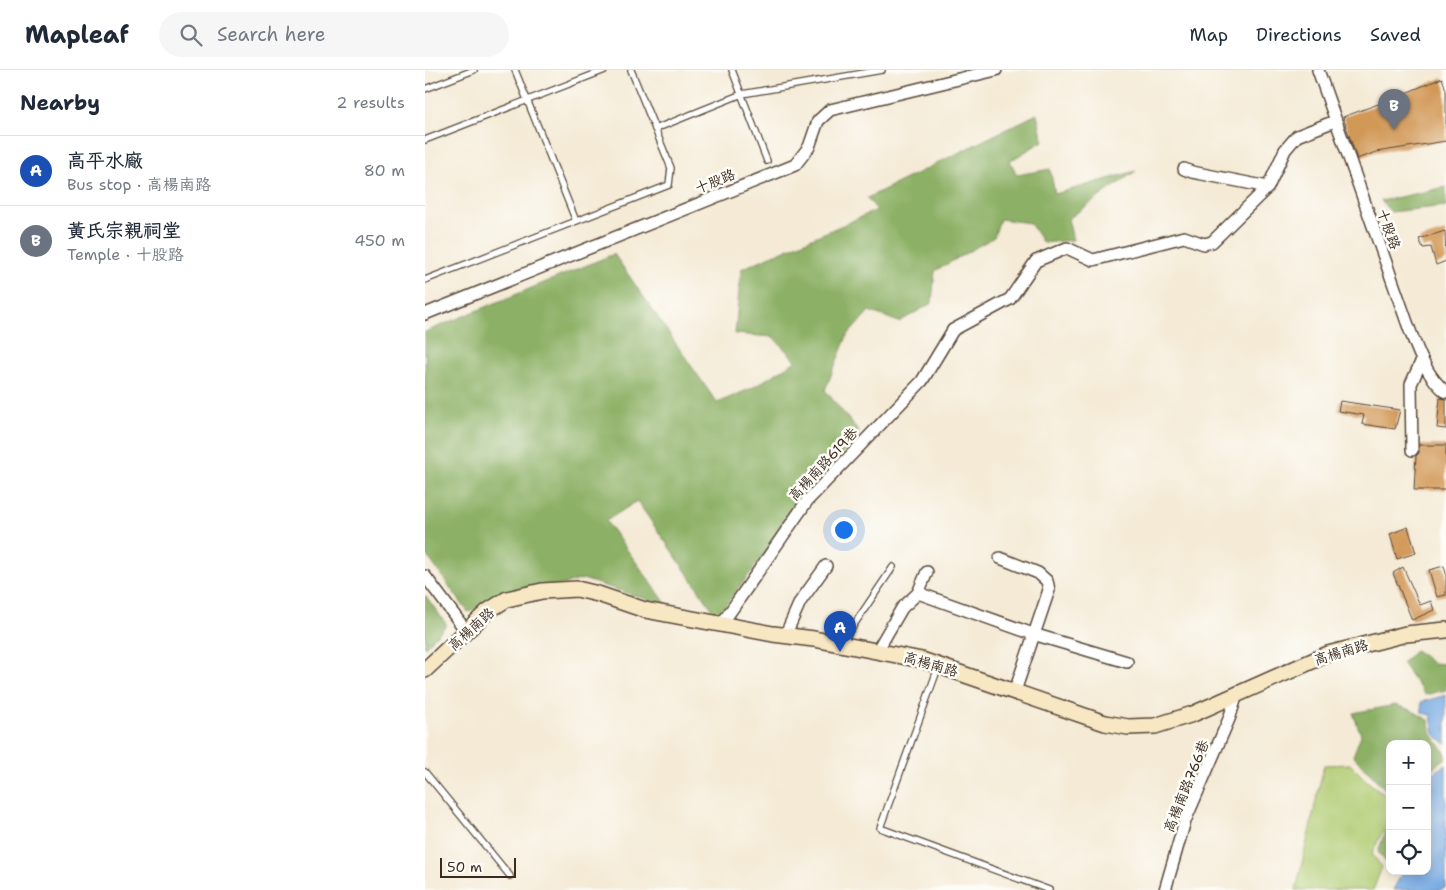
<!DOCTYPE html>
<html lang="en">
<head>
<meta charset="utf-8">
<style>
	:root { --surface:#fff; --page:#f6f6f7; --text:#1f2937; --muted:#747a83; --line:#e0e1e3; --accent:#1a73e8 }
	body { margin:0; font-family:"Shantell Sans","LXGW WenKai TC",sans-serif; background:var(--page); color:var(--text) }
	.controls { position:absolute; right:15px; bottom:15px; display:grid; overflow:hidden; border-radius:10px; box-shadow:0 2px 12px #0003 }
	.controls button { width:45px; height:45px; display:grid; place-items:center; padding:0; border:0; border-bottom:1px solid var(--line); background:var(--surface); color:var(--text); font:25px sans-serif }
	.scale { position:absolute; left:15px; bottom:12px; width:76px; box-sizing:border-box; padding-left:5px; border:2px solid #3b2a1e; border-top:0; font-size:14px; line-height:18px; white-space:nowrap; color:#3b2a1e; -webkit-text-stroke:4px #fdfcf7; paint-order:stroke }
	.you { position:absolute; left:418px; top:459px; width:18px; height:18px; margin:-12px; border:4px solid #fff; border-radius:50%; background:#1a73e8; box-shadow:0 0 0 8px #1a73e833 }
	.badge { display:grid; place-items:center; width:32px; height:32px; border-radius:50%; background:var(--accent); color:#fff; font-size:16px; font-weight:700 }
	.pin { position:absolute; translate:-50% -41px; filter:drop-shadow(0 1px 2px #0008) }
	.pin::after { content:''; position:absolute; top:26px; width:18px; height:15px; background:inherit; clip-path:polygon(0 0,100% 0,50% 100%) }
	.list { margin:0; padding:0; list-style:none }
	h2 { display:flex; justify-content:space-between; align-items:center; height:65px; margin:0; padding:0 20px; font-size:21px }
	h2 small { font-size:16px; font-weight:400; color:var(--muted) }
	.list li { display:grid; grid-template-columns:32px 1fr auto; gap:15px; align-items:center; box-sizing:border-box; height:70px; padding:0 20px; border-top:1px solid var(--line) }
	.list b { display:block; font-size:19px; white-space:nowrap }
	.list p { margin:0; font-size:16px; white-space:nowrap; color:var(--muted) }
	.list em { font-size:16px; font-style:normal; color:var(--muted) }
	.icon { flex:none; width:28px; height:28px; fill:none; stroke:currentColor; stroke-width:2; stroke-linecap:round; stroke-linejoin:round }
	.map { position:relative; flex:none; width:1021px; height:820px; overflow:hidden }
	header { display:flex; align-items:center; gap:30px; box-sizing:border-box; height:70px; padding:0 25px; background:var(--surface); border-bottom:1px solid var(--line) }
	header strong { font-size:24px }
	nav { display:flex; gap:28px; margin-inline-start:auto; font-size:18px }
	.search { width:350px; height:45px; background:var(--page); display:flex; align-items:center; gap:12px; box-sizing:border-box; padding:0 18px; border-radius:28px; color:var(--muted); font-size:19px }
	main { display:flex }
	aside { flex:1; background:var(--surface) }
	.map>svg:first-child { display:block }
	.green { fill:#b0cc73; stroke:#767b48 }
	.forest { fill:#8cb065; stroke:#646d42 }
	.water { fill:#77aae3; stroke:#596a80 }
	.building { fill:#d29857 }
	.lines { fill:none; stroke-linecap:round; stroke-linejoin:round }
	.lane-casing { stroke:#574739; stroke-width:8 }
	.street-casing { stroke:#574739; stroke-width:14 }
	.secondary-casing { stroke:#574739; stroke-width:18 }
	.lane { stroke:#fff; stroke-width:5.5 }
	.street { stroke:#fff; stroke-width:11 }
	.secondary { stroke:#f8e7c3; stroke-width:15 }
	.labels { text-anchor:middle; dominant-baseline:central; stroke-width:5; stroke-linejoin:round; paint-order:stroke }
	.street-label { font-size:14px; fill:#3b2a1e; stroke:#fdfcf7 }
</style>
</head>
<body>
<header>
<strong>Mapleaf</strong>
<div class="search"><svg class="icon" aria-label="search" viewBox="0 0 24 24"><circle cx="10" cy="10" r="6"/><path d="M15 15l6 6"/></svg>Search here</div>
<nav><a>Map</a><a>Directions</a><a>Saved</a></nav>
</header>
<main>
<aside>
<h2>Nearby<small>2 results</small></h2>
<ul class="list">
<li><span class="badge" style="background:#1a4fb4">A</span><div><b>高平水廠</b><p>Bus stop · 高楊南路</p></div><em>80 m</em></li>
<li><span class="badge" style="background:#6b7280">B</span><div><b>黃氏宗親祠堂</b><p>Temple · 十股路</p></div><em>450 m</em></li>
</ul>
</aside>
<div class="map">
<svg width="1021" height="820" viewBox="0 0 1021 820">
	<rect width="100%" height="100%" fill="#fdfcf7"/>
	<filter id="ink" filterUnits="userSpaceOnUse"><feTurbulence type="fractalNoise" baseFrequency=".02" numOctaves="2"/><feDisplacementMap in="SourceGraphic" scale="10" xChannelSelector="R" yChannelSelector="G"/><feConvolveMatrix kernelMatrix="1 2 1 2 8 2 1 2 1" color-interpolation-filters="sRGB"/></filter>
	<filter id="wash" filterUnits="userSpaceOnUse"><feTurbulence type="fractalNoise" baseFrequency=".0096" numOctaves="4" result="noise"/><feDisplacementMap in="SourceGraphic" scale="20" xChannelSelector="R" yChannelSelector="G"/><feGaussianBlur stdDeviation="1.12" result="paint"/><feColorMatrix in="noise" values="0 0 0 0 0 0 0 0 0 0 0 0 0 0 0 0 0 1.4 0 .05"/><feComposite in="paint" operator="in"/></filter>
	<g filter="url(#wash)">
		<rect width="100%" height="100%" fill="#f4ead5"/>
		<polygon class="green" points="925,694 943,712 965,728 965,745 947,784 957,797 948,820 871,820 899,695"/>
		<g class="forest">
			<polygon points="612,44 618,71 585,91 592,105 625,99 630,124 711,101 643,149 648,170 618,173 605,153 575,149 569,167 510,201 507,233 474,252 444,241 422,266 400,320 434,362 292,546 212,431 181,451 243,536 158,509 43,542 0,483 0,262 189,184 292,333 327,318 371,291 348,267 310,264 316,199 452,140 442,128"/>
			<polygon points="1021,117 1021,136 966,142 956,131"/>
			<polygon points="0,525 22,555 0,577"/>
			<polygon points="991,580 1007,593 1021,594 1021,620 1000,625 977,593"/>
			<polygon points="970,635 986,640 1004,650 1005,662 1021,684 1021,688 1002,702 1002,674 965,674 965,724 928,686 936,665 928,643"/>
			<polygon points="965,748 965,797 953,782"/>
		</g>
		<g class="water">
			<polygon points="1021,625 1021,674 1009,664 1006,645 997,643 996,632"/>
			<polygon points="1021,695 1021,817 1015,820 968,820 978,801 1002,801 1002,707"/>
		</g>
		<g id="blocks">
			<g class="building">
				<polygon points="1017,8 1021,20 1021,71 951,82 932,89 918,47 956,33"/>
				<polygon points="1020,161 1021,191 1011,195 1006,177 998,178 994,169"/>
				<polygon points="1015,328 1021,329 1021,359 1012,358"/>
				<polygon points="915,331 975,340 970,359 937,354 939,345 913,341"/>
				<polygon points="994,375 1021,375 1021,420 989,420 991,386 994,383"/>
				<polygon points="983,457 991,483 972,489 965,464"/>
				<polygon points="1019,496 1021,503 1021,525 1012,527 1004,500"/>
				<polygon points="978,497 995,535 1006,531 1009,540 987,550 968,503"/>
			</g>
		</g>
	</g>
	<g filter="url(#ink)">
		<use href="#blocks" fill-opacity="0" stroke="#574739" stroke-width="1"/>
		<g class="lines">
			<g class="lane-casing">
				<g id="lane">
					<polyline points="90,0 151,151"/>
					<polyline points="307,0 342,91"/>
					<polyline points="0,19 49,0"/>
					<polyline points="230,59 317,24 457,0"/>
					<polyline points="0,70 180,0"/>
					<polyline points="0,210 244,115 246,98 206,0"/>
					<polyline points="416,574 468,497"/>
					<polyline points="513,598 455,758 624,820"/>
					<polyline points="0,702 85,806"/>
				</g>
			</g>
			<g class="street-casing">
				<g id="street">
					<path d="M893,0L984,258C993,281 1001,306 1021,322"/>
					<polyline points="759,99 767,102 843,117"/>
					<polyline points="0,244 370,95 384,77 393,51 405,40 571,0"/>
					<polyline points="987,380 986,314 997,290"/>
					<polyline points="575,488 613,503 622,511 624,520 590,621"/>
					<polyline points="0,506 42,562"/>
					<polyline points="493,523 608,564 702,592"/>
					<polyline points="296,555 382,431 497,311 528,260 585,229 611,191 642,178 668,190 759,167 779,174 787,172 843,117 860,80 872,66 910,51"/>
					<polyline points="360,566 375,532 401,496"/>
					<polyline points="452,581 477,538 493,523 502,502"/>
					<polyline points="740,820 760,751 804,649 812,624"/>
				</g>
			</g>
			<g class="secondary-casing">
				<polyline id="secondary" points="0,600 63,541 82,529 117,521 152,519 173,524 220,540 348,564 389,569 497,590 680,653 703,657 730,656 768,644 903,584 981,564 1021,560"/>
			</g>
			<use href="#lane" class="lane"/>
			<use href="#street" class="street"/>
			<use href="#secondary" class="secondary"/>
		</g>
	</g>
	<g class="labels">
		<g class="street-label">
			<text transform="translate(290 111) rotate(-22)">十股路</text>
			<text transform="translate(964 159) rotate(70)">十股路</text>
			<text transform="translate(398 394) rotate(-47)">高楊南路619巷</text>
			<text transform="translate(46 559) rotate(-42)">高楊南路</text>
			<text transform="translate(916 582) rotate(-17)">高楊南路</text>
			<text transform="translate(506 594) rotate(16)">高楊南路</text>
			<text transform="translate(761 716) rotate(-68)">高楊南路766巷</text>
		</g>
	</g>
</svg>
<div class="controls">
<button>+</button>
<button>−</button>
<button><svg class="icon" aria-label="locate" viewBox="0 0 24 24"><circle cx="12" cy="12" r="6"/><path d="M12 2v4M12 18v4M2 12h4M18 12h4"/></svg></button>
</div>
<div class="scale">50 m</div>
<div class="you"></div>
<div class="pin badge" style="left:415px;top:582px;background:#1a4fb4">A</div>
<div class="pin badge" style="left:969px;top:60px;background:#6b7280">B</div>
</div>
</main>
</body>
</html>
